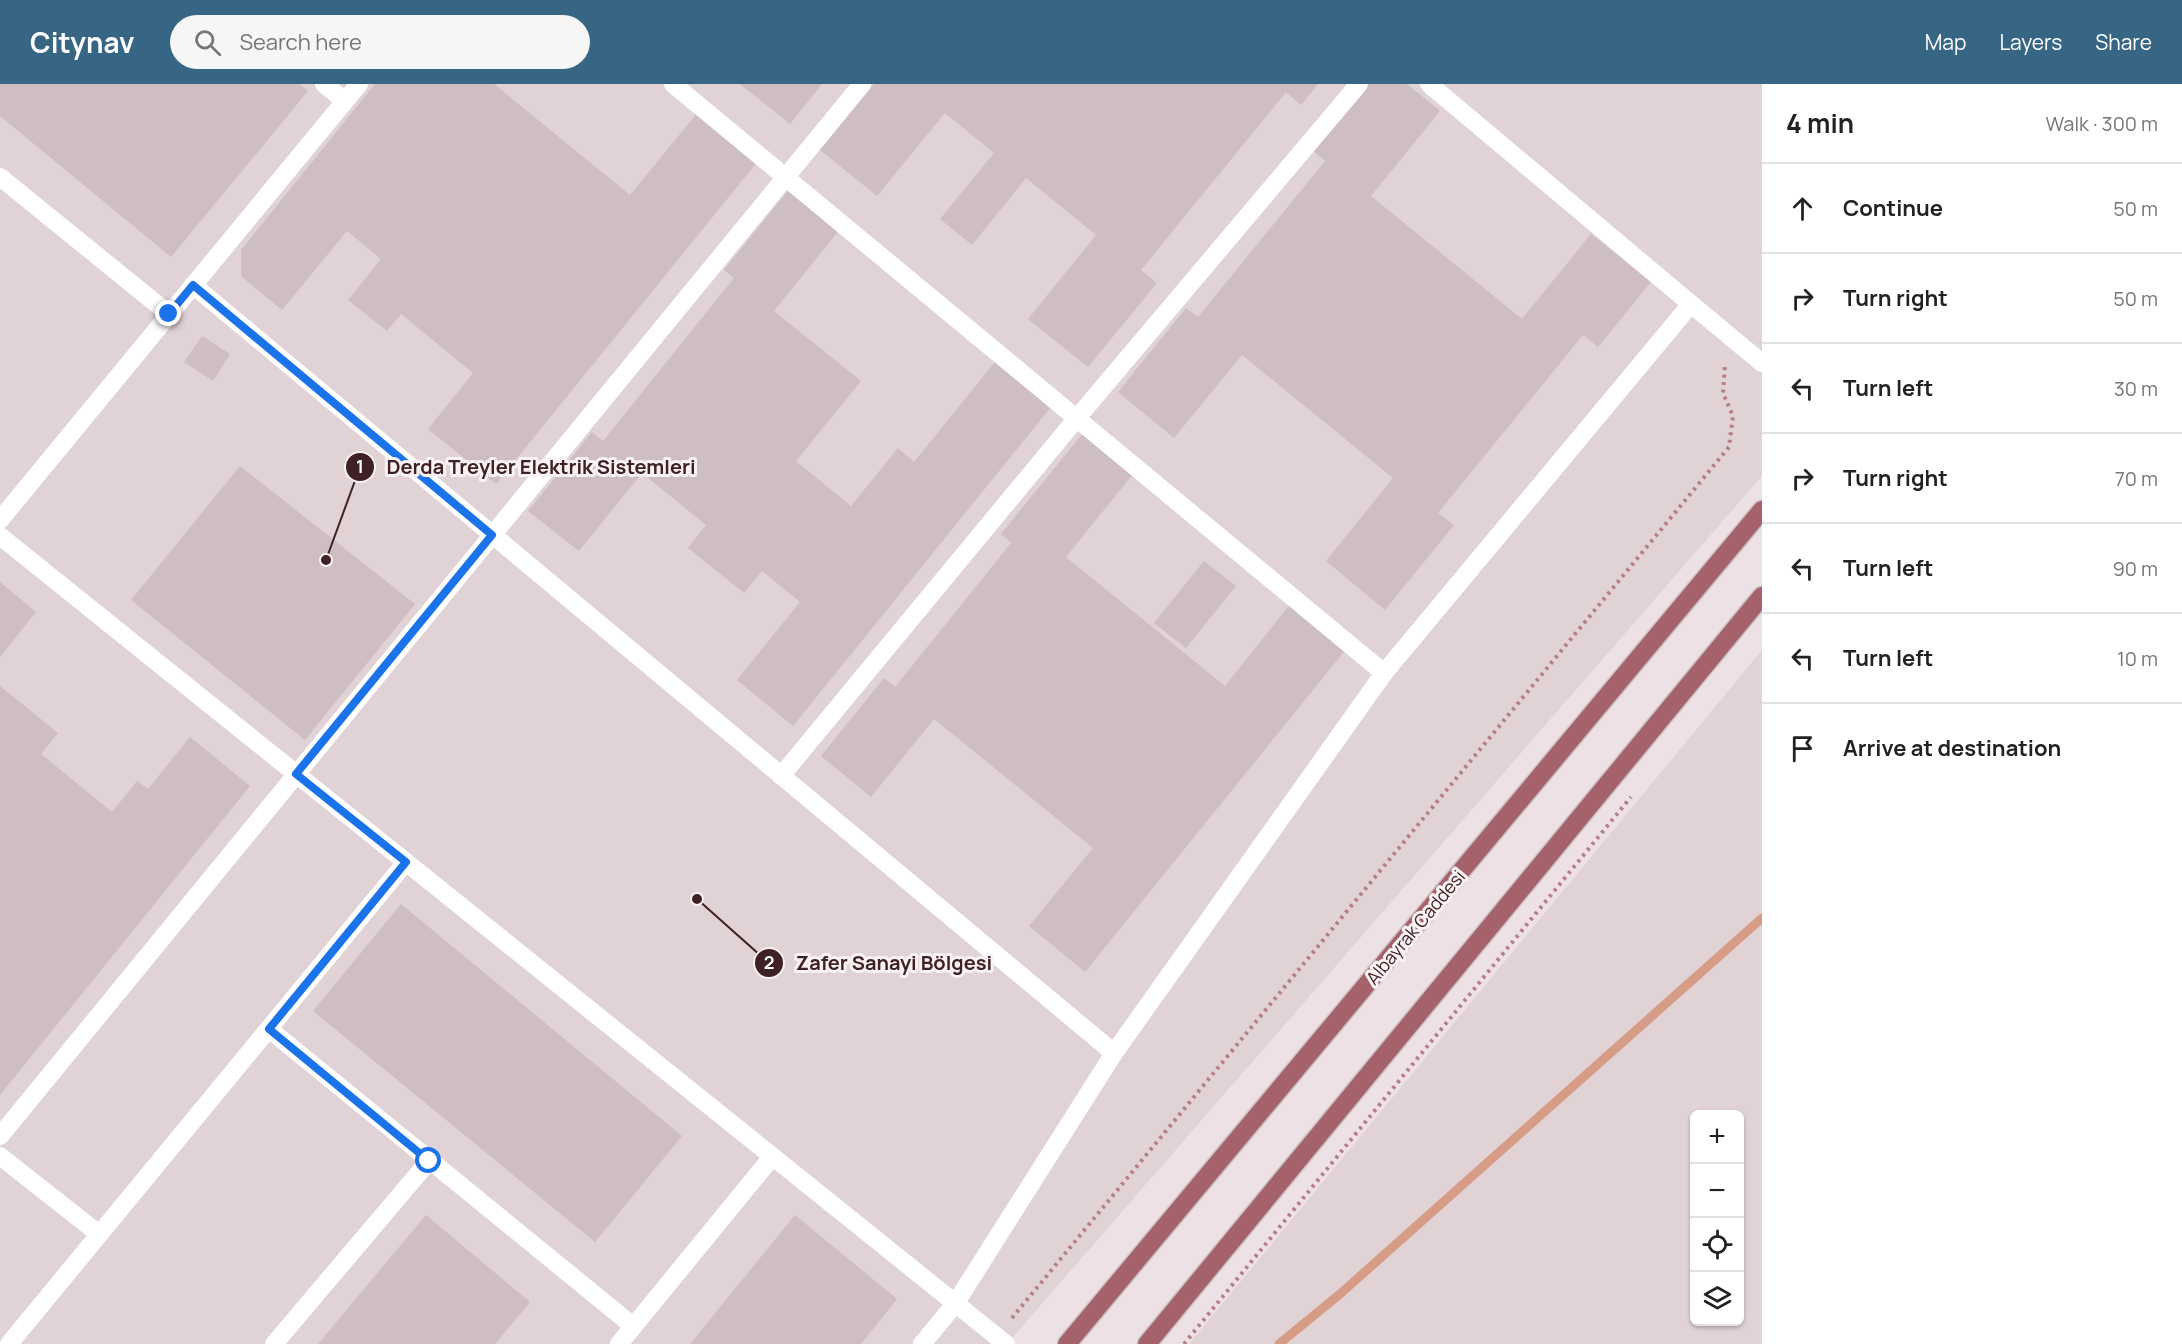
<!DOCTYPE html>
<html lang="en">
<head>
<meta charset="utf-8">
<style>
	:root { --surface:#fff; --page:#f6f6f6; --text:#222; --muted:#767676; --line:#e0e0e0; --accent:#376684 }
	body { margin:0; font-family:Manrope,sans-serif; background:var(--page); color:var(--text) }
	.controls { position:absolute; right:18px; bottom:18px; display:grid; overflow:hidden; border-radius:9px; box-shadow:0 2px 4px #0004 }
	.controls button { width:54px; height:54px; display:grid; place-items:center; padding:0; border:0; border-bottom:2px solid var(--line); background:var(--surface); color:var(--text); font:30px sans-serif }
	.stop { position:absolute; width:18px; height:18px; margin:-14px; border:4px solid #1a73e8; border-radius:50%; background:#fff }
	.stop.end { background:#1a73e8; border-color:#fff; box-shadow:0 2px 6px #0008 }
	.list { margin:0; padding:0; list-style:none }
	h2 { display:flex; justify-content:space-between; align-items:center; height:78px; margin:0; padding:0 24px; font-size:26px }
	h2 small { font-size:20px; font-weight:400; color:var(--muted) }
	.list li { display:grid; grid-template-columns:39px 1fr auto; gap:18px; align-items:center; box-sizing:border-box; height:90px; padding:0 24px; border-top:2px solid var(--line) }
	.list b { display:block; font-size:22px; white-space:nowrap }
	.list em { font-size:20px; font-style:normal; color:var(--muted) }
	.icon { flex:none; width:33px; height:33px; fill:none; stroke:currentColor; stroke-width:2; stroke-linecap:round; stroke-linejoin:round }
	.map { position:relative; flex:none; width:1762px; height:1260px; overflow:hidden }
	header { display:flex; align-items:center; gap:36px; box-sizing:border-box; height:84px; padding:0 30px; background:var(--accent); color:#fff }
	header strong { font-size:28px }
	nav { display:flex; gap:33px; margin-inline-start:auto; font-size:21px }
	.search { width:420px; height:54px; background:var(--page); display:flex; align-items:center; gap:15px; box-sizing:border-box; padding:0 21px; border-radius:33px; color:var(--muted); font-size:22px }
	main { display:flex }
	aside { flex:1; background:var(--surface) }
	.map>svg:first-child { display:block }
	.built { fill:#e1d2d6; fill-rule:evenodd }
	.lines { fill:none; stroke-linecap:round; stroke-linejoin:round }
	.stream { stroke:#d69c85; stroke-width:9 }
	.building { fill:#cebdc2 }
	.major-casing { stroke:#c9c1c2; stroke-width:21 }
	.path { stroke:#b27f88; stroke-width:4; stroke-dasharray:3 4.5; stroke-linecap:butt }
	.minor { stroke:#fff; stroke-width:18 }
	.major { stroke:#a5626a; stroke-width:18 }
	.route { stroke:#1a73e8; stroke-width:8 }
	.labels { text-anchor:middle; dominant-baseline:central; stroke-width:6; stroke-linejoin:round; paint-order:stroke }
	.street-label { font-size:18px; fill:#3f2024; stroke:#f9f2f4 }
	.leader { fill:none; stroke:#3f2024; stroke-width:2 }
	.callout-dot { fill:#3f2024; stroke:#f9f2f4; stroke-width:2 }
	.mark-label { font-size:18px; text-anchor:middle; font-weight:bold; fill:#fff }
	.callout-label { font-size:20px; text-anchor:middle; font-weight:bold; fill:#3f2024; stroke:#f9f2f4; stroke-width:6; stroke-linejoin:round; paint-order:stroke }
</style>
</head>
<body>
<header>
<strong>Citynav</strong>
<div class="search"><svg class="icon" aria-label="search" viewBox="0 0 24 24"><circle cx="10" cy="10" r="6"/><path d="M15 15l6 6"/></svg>Search here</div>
<nav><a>Map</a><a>Layers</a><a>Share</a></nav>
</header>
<main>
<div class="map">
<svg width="1762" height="1260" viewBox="0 0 1762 1260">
	<rect width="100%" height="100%" fill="#ede1e5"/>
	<g class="built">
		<polygon points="0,0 1762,0 1762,392 1007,1260 0,1260"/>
		<path d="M1762,566V1260H1189ZM1740,1030V1238H1694V1030Z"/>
	</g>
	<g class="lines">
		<polyline class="stream" points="1279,1260 1340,1210 1762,834"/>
	</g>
	<g class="building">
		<polygon points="0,0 299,0 308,7 171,173 0,32"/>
		<polygon points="375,0 494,0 630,111 698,28 758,77 496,400 428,345 473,289 401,230 387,247 348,216 381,175 347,147 282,226 241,192 241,166"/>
		<polygon points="740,0 822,0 790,40"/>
		<polygon points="874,0 1318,0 1301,21 1286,8 1141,186 1157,199 1088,283 1028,235 1096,151 1026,94 972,161 940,135 994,69 945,29 877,112 820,66"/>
		<polygon points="1368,0 1407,0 1440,27 1371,112 1522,235 1591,150 1651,198 1598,263 1583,251 1438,429 1454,441 1385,526 1326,477 1393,394 1242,271 1174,354 1118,308 1186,224 1198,233 1325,77 1313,67"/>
		<polygon points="791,103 841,144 774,227 861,297 796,377 851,422 898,364 914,378 999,273 1055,318 793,642 737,596 800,518 762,487 744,509 688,464 706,441 642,389 579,467 528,427 592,348 603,357 734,194 724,186"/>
		<polygon points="202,252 230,270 213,297 184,278"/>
		<polygon points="1083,349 1133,390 1066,473 1225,602 1291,519 1347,564 1085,888 1029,842 1093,764 934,635 871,713 821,672 884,594 895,603 1011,459 1001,450"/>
		<polygon points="240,382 415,520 305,656 131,516"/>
		<polygon points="1204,477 1236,502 1186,564 1154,539"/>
		<polygon points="0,498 36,528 0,573"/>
		<polygon points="0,602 58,649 41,670 112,728 137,697 148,705 190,653 250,702 0,1011"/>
		<polygon points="401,820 682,1052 595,1158 313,927"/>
		<polygon points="426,1131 530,1218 495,1260 318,1260"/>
		<polygon points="795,1131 897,1215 861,1260 690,1260"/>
	</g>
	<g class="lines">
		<g class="major-casing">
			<g id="major">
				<polyline points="1067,1260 1762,426"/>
				<polyline points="1147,1260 1762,512"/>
			</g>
		</g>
		<g class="path">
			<polyline points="1012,1234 1729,363 1733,332 1723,309 1725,280"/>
			<polyline points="1184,1260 1631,713"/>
		</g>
		<g class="minor">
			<polyline points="324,0 345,17"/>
			<polyline points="673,0 1384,589"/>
			<polyline points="0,93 169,230"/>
			<polyline points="193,201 1114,969"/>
			<polyline points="1691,220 1762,279"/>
			<polyline points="0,436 359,0"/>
			<polyline points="0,452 1006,1260"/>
			<polyline points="781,692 1077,334 1359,0"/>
			<polyline points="269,945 633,1242"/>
			<polyline points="0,1052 862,0"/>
			<polyline points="0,1072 99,1150"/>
			<polyline points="9,1260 406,778"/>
			<polyline points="274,1260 429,1077"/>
			<polyline points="619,1260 772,1073"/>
			<polyline points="922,1260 955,1220 1114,969 1384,589 1691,220 1429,0"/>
		</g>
		<use href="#major" class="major"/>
	</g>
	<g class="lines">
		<polyline class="route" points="169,230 193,201 492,451 296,690 406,778 269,945 429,1077"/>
	</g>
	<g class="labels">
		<g class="street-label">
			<text transform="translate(1415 843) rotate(-50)">Albayrak Caddesi</text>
		</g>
	</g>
	<path class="leader" d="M326 476L360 383M697 815L769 879"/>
	<g class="callout-dot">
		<circle cx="326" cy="476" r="6"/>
		<circle cx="697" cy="815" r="6"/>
		<circle cx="360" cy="383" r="15"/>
		<circle cx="769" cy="879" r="15"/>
	</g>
	<g class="mark-label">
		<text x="360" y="389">1</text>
		<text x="769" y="885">2</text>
	</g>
	<g class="callout-label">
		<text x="541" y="390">Derda Treyler Elektrik Sistemleri</text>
		<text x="894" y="886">Zafer Sanayi Bölgesi</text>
	</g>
</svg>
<div class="controls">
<button>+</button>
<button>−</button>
<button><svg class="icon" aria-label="locate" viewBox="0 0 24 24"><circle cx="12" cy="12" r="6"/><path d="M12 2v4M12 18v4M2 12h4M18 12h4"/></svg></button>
<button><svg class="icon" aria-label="layers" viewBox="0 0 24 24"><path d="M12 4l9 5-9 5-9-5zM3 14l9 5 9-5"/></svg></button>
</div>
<div class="stop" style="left:429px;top:1077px"></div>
<div class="stop end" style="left:169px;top:230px"></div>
</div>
<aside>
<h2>4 min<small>Walk · 300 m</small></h2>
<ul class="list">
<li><svg class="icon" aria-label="ahead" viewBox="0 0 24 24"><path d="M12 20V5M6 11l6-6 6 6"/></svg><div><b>Continue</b></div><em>50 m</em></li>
<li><svg class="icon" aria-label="right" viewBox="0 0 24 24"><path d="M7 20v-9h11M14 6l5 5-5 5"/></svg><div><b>Turn right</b></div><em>50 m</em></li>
<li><svg class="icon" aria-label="left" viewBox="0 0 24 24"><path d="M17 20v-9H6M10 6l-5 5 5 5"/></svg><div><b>Turn left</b></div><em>30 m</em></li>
<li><svg class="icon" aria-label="right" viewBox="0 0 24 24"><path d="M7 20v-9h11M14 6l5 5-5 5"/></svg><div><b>Turn right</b></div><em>70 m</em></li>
<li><svg class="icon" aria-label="left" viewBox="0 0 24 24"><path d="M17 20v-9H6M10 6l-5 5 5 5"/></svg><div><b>Turn left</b></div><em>90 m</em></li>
<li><svg class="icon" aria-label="left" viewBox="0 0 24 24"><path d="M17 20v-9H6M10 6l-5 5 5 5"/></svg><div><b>Turn left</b></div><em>10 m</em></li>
<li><svg class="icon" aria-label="arrive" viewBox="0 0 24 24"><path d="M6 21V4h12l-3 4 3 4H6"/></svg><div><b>Arrive at destination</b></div></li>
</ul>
</aside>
</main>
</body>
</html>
